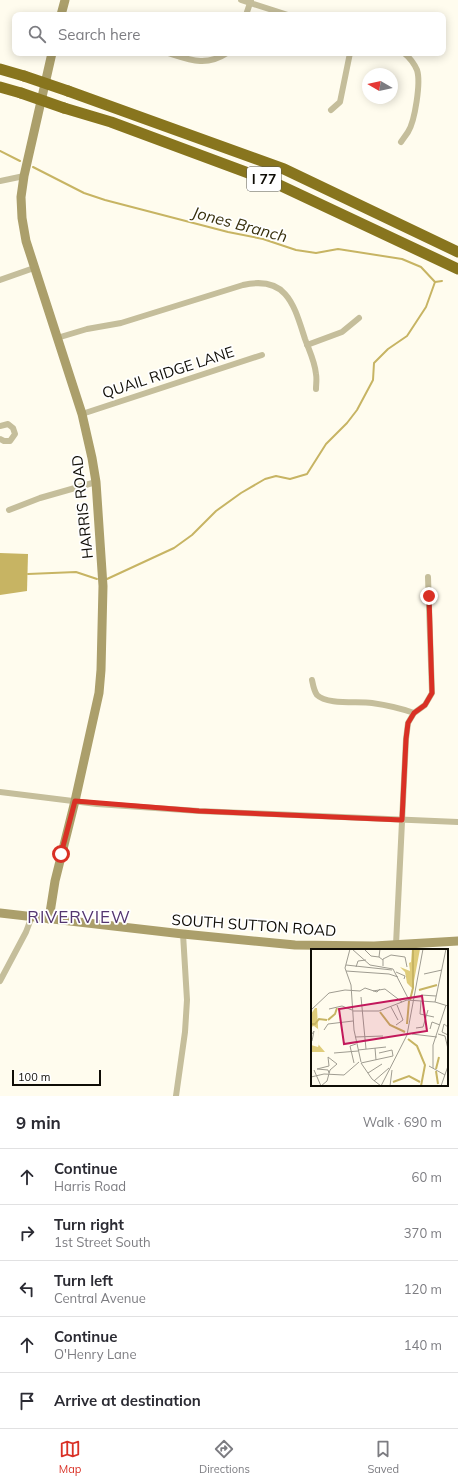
<!DOCTYPE html>
<html lang="en">
<head>
<meta charset="utf-8">
<style>
	:root { --surface:#fff; --page:#f2f2f3; --text:#2b2b33; --muted:#7c7c81; --line:#e1e1e2; --accent:#d93025 }
	body { margin:0; font-family:Mulish,sans-serif; background:var(--page); color:var(--text) }
	.compass { position:absolute; left:362px; top:68px; width:36px; height:36px; border-radius:50%; background:var(--surface); box-shadow:0 2px 10px #0003; rotate:279deg }
	.scale { position:absolute; left:12px; bottom:10px; width:89px; box-sizing:border-box; padding-left:4px; border:2px solid #0f0d06; border-top:0; font-size:11px; line-height:14px; white-space:nowrap; color:#0f0d06; -webkit-text-stroke:3px #fff; paint-order:stroke }
	.stop { position:absolute; width:12px; height:12px; margin:-9px; border:3px solid #d93025; border-radius:50%; background:#fff }
	.stop.end { background:#d93025; border-color:#fff; box-shadow:0 1px 4px #0008 }
	.list { margin:0; padding:0; list-style:none }
	h2 { display:flex; justify-content:space-between; align-items:center; height:52px; margin:0; padding:0 16px; font-size:17px }
	h2 small { font-size:13px; font-weight:400; color:var(--muted) }
	.list li { display:grid; grid-template-columns:26px 1fr auto; gap:12px; align-items:center; box-sizing:border-box; height:56px; padding:0 16px; border-top:1px solid var(--line) }
	.list b { display:block; font-size:15px; white-space:nowrap }
	.list p { margin:0; font-size:13px; white-space:nowrap; color:var(--muted) }
	.list em { font-size:13px; font-style:normal; color:var(--muted) }
	.icon { flex:none; width:22px; height:22px; fill:none; stroke:currentColor; stroke-width:2; stroke-linecap:round; stroke-linejoin:round }
	.map { position:relative; flex:none; width:458px; height:1096px; overflow:hidden }
	.search { position:absolute; background:var(--surface); box-shadow:0 2px 10px #0003; left:12px; right:12px; top:12px; height:44px; display:flex; align-items:center; gap:10px; box-sizing:border-box; padding:0 14px; border-radius:8px; color:var(--muted); font-size:15px }
	.sheet { height:332px; background:var(--surface) }
	nav { display:flex; justify-content:space-around; align-items:center; box-sizing:border-box; height:56px; border-top:1px solid var(--line); background:var(--surface); font-size:11px; color:var(--muted) }
	nav a { display:grid; justify-items:center; gap:2px }
	nav .on { color:var(--accent) }
	.map>svg:first-child { display:block }
	.water { fill:#c7b463 }
	.lines { fill:none; stroke-linecap:round; stroke-linejoin:round }
	.stream { stroke:#c7b463; stroke-width:2 }
	.street { stroke:#c5be9b; stroke-width:6 }
	.secondary { stroke:#ab9f6b; stroke-width:9 }
	.highway { stroke:#88751e; stroke-width:11 }
	.highway-bridge { stroke:#88751e; stroke-width:11 }
	.route { stroke:#d93025; stroke-width:5 }
	.labels { text-anchor:middle; dominant-baseline:central; stroke-width:3.5; stroke-linejoin:round; paint-order:stroke }
	.shield { fill:#fff; stroke:#575651; stroke-width:1 }
	.shield-label { font-size:14px; font-weight:bold; fill:#0f0d06 }
	.street-label { font-size:15px; fill:#0f0d06; stroke:#fff }
	.water-label { font-size:16px; font-style:italic; fill:#38300c; stroke:#fff }
	.quarter-label { font-size:17px; letter-spacing:1px; fill:#543670; stroke:#fff }
	.inset-river { fill:none; stroke:#c7b463; stroke-width:2 }
	.inset-road { fill:none; stroke:#9f9c91; stroke-width:1 }
	.view { fill:#c2185b; fill-opacity:0.15; stroke:#c2185b; stroke-width:2 }
	.inset-edge { fill:none; stroke:#0f0d06; stroke-width:2 }
</style>
</head>
<body>
<div class="map">
<svg width="458" height="1096" viewBox="0 0 458 1096">
	<rect width="100%" height="100%" fill="#fffcee"/>
	<polygon class="water" points="0,553 28,554 27,591 0,595"/>
	<g class="lines">
		<g class="stream">
			<polyline points="0,151 20,161"/>
			<polyline points="33,167 84,193 105,200 228,232 263,239 296,250 316,253 338,249 402,259 421,267 435,282"/>
			<polyline points="435,282 442,281"/>
			<polyline points="28,574 76,572 97,579"/>
			<polyline points="107,579 174,548 192,535 216,511 241,493 265,479 276,476 290,479 307,474 326,444 347,423 357,410 373,380 374,363 388,349 407,336 426,307 435,282"/>
		</g>
		<g class="street">
			<polyline points="241,0 288,15"/>
			<polyline points="246,15 251,0"/>
			<path d="M168,53C190,60 206,67 227,53"/>
			<polyline points="331,110 340,102 350,53"/>
			<path d="M401,142C403,139 406,135 408,132C415,121 421,82 417,70C414,63 410,58 404,53"/>
			<polyline points="0,181 24,176"/>
			<polyline points="0,280 34,268"/>
			<path d="M57,338L87,329L121,323L243,285C287,275 294,305 305,339C309,350 315,362 316,374C317,379 316,384 316,389"/>
			<polyline points="307,345 342,332 359,318"/>
			<polyline points="82,414 262,355"/>
			<polyline points="0,426 8,424 13,428 15,434 10,441 4,441 0,439"/>
			<polyline points="9,510 40,498 96,482"/>
			<path d="M312,680C313,685 314,691 317,695C327,705 358,701 372,703C386,705 400,708 414,713"/>
			<polyline points="0,792 97,804 199,811 458,822"/>
			<polyline points="396,945 406,739 408,723 414,713 425,705 432,693 428,577"/>
			<polyline points="0,981 26,932 32,916"/>
			<polyline points="176,1096 185,1032 187,1000 183,934"/>
		</g>
		<g class="secondary">
			<polyline points="61,15 65,0"/>
			<polyline points="0,913 183,934 295,945 374,946 458,941"/>
			<polyline points="49,919 55,881 75,801 99,693 101,670 103,586 96,482 92,458 82,414 26,241 22,218 21,197 24,176 52,53"/>
		</g>
		<g class="highway">
			<polyline points="0,69 24,76"/>
			<polyline points="0,87 21,93"/>
			<polyline points="68,91 284,169 458,252"/>
			<polyline points="64,108 111,122 275,183 458,269"/>
		</g>
		<g class="highway-bridge">
			<polyline points="24,76 68,91"/>
			<polyline points="21,93 64,108"/>
		</g>
	</g>
	<g class="lines">
		<polyline class="route" points="61,854 75,801 199,811 402,820 406,739 408,723 414,713 425,705 432,693 429,596"/>
	</g>
	<g class="labels">
		<rect class="shield" x="247" y="167" width="34" height="24" rx="3"/>
		<g class="shield-label">
			<text x="264" y="179">I 77</text>
		</g>
		<g class="street-label">
			<text transform="translate(168 372) rotate(-18)">QUAIL RIDGE LANE</text>
			<text transform="translate(82 507) rotate(-96)">HARRIS ROAD</text>
			<text transform="translate(254 925) rotate(4)">SOUTH SUTTON ROAD</text>
		</g>
		<g class="water-label">
			<text transform="translate(240 224) rotate(15)">Jones Branch</text>
		</g>
		<g class="quarter-label">
			<text x="79" y="916">RIVERVIEW</text>
		</g>
	</g>
	<g transform="translate(311 949)">
		<rect width="137" height="137" fill="#fffcee"/>
		<path d="M101,0H109L100,48L101,39L96,34L94,23L89,18L99,22L98,14L100,13ZM4,59H6L8,96L14,103H0V96L7,98L8,95L7,80L3,77L0,78V65Z" fill="#dfcc7a"/>
		<path class="inset-river" d="M108,41L126,36M99,51L102,39V0M69,63L79,76L94,83M17,71L24,65L26,59M0,75H4L8,70L16,71M96,75L98,52M97,90L106,97L114,116L110,137M125,120L128,108M125,122L127,135M82,133L98,127L109,133"/>
		<path class="inset-road" d="M39,0L34,19L40,36L43,81L50,113M41,0L59,16L82,20L98,51M53,0L60,7L68,8M69,0L68,8L72,11M35,16L81,21M72,17V10L80,6L94,8L96,18M45,18L47,12L55,11M35,22L78,25L87,28M85,23L94,27L93,30M113,25L131,21M62,42L74,40L91,53M110,46L125,47M50,48L55,100M110,52L109,65L123,68M124,53L135,0M80,58L87,71M18,60L31,57L41,61M0,61L18,44L34,41L49,42L54,39L66,43L69,40M42,62H68L96,51L124,53L137,57M85,76L92,71L86,56M137,78L133,75L131,83L137,86M105,79L112,78L117,61M119,80L121,73L129,76M13,81L17,75L42,72M1,85L3,82L1,92M101,85L126,88M127,85L134,87L137,100M44,88L72,87M64,99L65,111M47,101L75,98M23,104L47,102M43,114L39,97L45,95M50,114L82,107L81,101L68,104M50,114L61,130L70,137M118,117L134,126M122,119V96L135,56M3,121L10,137M57,124L71,115M0,128L13,125L33,126L48,113M63,132L78,119M10,137L16,132L19,121L26,115L17,108L18,117L6,120L17,121L18,124M70,137L96,86L112,0M79,137L81,121M130,137L137,117"/>
		<path class="view" d="M111,47L116,82L33,95L28,60Z"/>
		<rect width="137" height="137" class="inset-edge"/>
	</g>
</svg>
<svg class="compass" viewBox="-18 -18 36 36"><path d="M0-13l5 13h-10z" fill="#e53935"/><path d="M0 13l5-13h-10z" fill="#7c7c81"/></svg>
<div class="scale">100 m</div>
<div class="stop" style="left:61px;top:854px"></div>
<div class="stop end" style="left:429px;top:596px"></div>
<div class="search"><svg class="icon" aria-label="search" viewBox="0 0 24 24"><circle cx="10" cy="10" r="6"/><path d="M15 15l6 6"/></svg>Search here</div>
</div>
<section class="sheet">
<h2>9 min<small>Walk · 690 m</small></h2>
<ul class="list">
<li><svg class="icon" aria-label="ahead" viewBox="0 0 24 24"><path d="M12 20V5M6 11l6-6 6 6"/></svg><div><b>Continue</b><p>Harris Road</p></div><em>60 m</em></li>
<li><svg class="icon" aria-label="right" viewBox="0 0 24 24"><path d="M7 20v-9h11M14 6l5 5-5 5"/></svg><div><b>Turn right</b><p>1st Street South</p></div><em>370 m</em></li>
<li><svg class="icon" aria-label="left" viewBox="0 0 24 24"><path d="M17 20v-9H6M10 6l-5 5 5 5"/></svg><div><b>Turn left</b><p>Central Avenue</p></div><em>120 m</em></li>
<li><svg class="icon" aria-label="ahead" viewBox="0 0 24 24"><path d="M12 20V5M6 11l6-6 6 6"/></svg><div><b>Continue</b><p>O'Henry Lane</p></div><em>140 m</em></li>
<li><svg class="icon" aria-label="arrive" viewBox="0 0 24 24"><path d="M6 21V4h12l-3 4 3 4H6"/></svg><div><b>Arrive at destination</b></div></li>
</ul>
</section>
<nav>
<a class="on"><svg class="icon" aria-label="map" viewBox="0 0 24 24"><path d="M3 6l6-2 6 2 6-2v14l-6 2-6-2-6 2zM9 4v14M15 6v14"/></svg>Map</a>
<a><svg class="icon" aria-label="directions" viewBox="0 0 24 24"><path d="M12 3l9 9-9 9-9-9zM9 14v-3h6M13 9l2 2-2 2"/></svg>Directions</a>
<a><svg class="icon" aria-label="saved" viewBox="0 0 24 24"><path d="M7 4h10v16l-5-4-5 4z"/></svg>Saved</a>
</nav>
</body>
</html>
